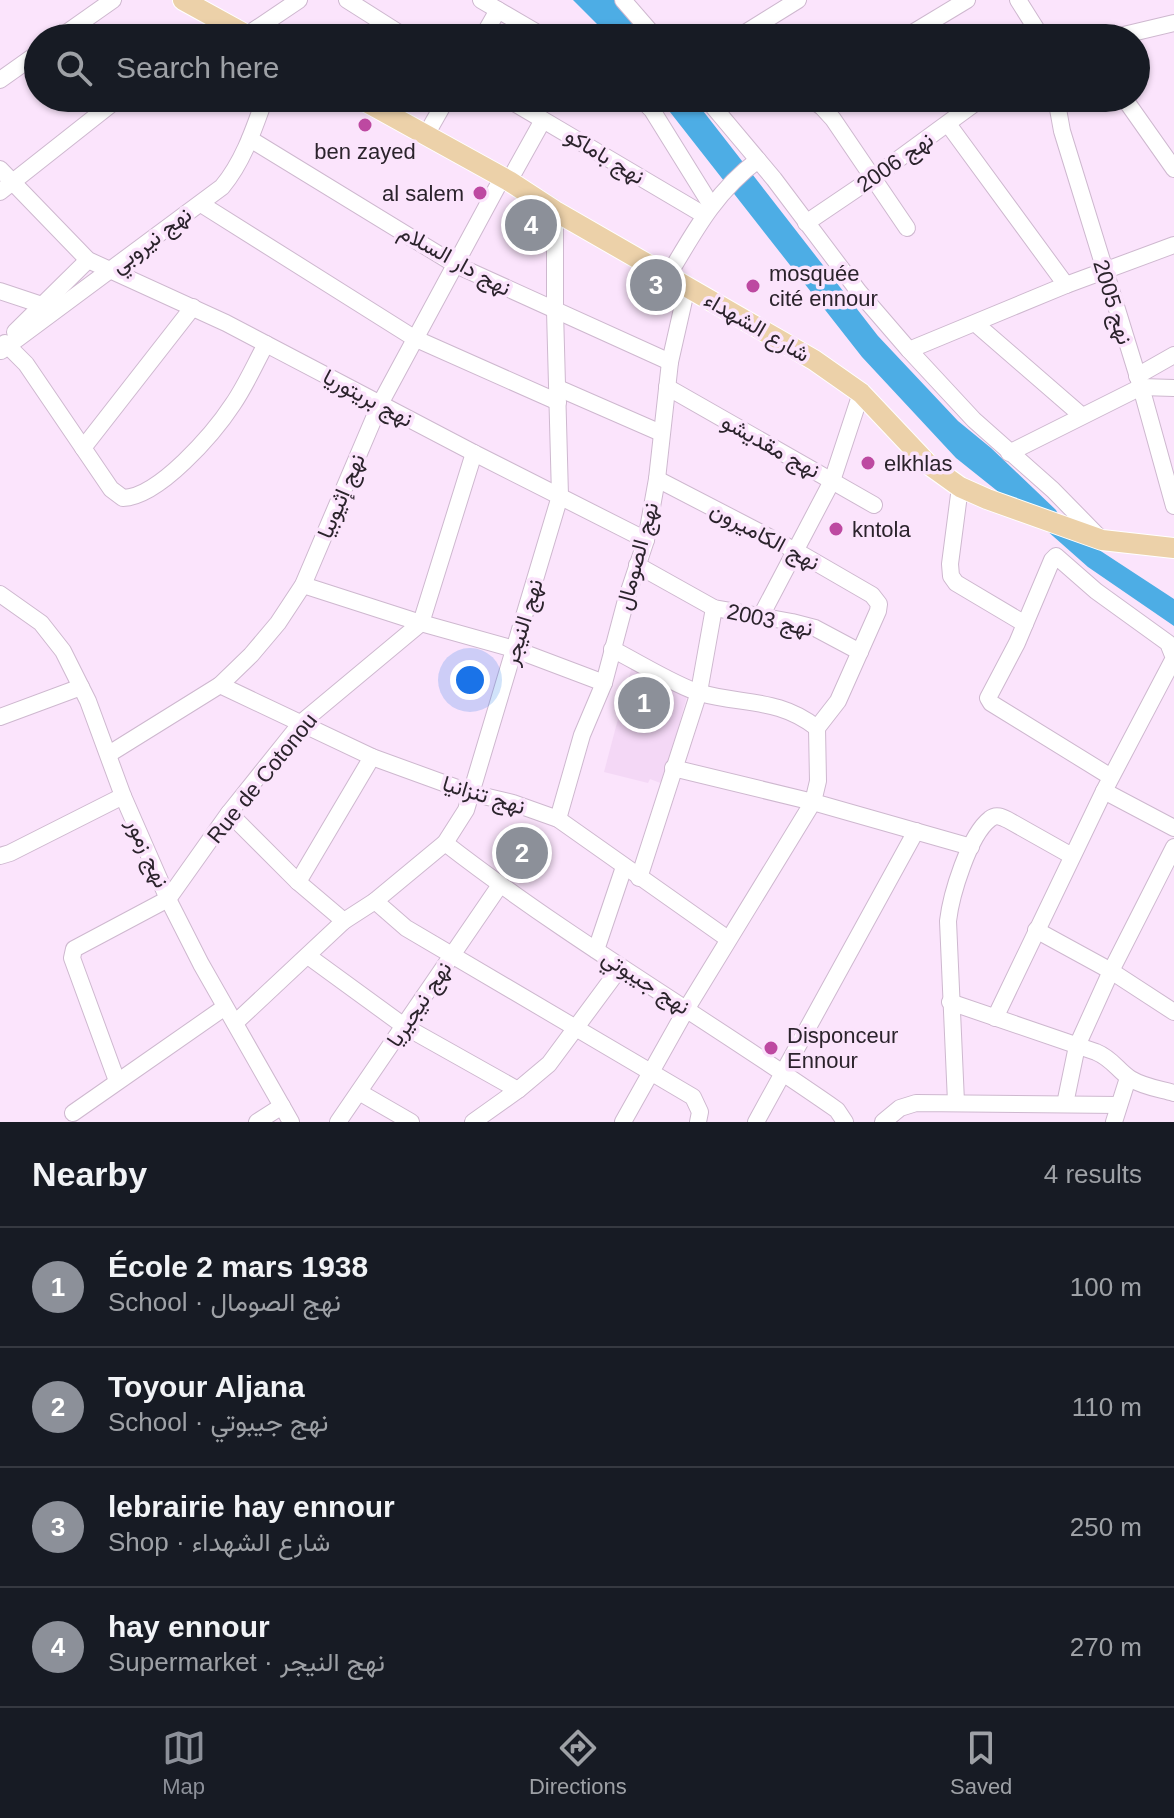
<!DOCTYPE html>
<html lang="en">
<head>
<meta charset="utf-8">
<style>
	:root { --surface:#171b24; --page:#242831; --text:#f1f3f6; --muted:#9ea1a6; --line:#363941; --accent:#8c9099 }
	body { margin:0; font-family:Arial,Vazirmatn,sans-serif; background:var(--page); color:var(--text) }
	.you { position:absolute; left:470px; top:680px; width:28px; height:28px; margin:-20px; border:6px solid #fff; border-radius:50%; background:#1a73e8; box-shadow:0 0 0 12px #1a73e833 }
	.badge { display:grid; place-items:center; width:52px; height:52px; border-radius:50%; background:var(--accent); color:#fff; font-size:26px; font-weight:700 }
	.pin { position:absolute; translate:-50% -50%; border:4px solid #fff; box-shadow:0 2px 8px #0006 }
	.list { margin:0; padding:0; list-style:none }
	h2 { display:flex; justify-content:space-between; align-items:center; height:104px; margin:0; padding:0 32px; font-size:34px }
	h2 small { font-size:26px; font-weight:400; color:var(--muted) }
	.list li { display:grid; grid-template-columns:52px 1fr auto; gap:24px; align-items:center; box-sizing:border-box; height:120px; padding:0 32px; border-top:2px solid var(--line) }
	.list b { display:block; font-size:30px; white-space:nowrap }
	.list p { margin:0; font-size:26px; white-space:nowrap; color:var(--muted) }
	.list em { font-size:26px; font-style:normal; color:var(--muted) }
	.icon { flex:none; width:44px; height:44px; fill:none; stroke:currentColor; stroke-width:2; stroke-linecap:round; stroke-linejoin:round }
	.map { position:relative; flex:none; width:1174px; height:1122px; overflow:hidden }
	.search { position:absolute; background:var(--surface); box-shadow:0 2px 6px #0004; left:24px; right:24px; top:24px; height:88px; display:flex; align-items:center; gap:20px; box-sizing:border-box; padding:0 28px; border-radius:44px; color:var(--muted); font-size:30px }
	.sheet { height:584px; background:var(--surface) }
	nav { display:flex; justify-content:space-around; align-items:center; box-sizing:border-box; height:112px; border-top:2px solid var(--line); background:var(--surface); font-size:22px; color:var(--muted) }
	nav a { display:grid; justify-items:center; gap:4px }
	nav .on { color:var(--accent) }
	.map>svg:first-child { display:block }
	.built { fill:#f4d8f6 }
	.water { fill:#4dade5 }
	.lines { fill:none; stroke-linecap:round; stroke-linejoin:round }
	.minor-casing { stroke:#ceb8cf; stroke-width:18 }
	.major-casing { stroke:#fff; stroke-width:22 }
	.minor { stroke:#fff; stroke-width:16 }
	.major { stroke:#ecd1a9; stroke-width:20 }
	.poi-dot { fill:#bd49a1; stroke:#fbe4fc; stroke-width:3 }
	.labels { text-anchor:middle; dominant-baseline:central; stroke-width:7; stroke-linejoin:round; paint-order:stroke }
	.poi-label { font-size:22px; fill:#2b232c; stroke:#fbe4fc; text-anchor:start }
	.street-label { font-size:22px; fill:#2b232c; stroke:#fbe4fc }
</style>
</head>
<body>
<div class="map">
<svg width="1174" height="1122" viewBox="0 0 1174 1122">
	<rect width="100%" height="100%" fill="#fbe4fc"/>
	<polygon class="built" points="632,666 688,692 663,784 650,779 648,783 604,772"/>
	<g class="water">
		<polygon points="573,0 615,0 647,38 611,38"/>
		<polygon points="659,98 693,98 878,336 958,421 991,448 1056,510 1064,527 1174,599 1174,626 1088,567 1045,529 956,458 862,357"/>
	</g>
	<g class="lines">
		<g class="minor-casing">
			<g id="minor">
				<polyline points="347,0 407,38"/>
				<polyline points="481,0 546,38"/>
				<polyline points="623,0 656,38"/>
				<polyline points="1018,0 1042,38"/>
				<polyline points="247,35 299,0"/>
				<polyline points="59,38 113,0"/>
				<polyline points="200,38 223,22"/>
				<polyline points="482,38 498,10"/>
				<polyline points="737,38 798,0"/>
				<polyline points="904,38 967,0"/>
				<polyline points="1111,38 1174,23"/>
				<polyline points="0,80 38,53"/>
				<polyline points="506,98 704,215"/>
				<polyline points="640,98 652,110 711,205"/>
				<polyline points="706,98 774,179 859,292 909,350 974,420 1053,490 1101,539"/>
				<polyline points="809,98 822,107 833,119 907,228"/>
				<polyline points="1056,98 1062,131 1141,387 1174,506"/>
				<polyline points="1124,98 1174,169"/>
				<polyline points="948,124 1066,285"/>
				<polyline points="426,135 447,98"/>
				<polyline points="250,139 456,265 670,362"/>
				<polyline points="0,169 88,260 226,323 474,453 646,540"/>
				<polyline points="509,181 543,120"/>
				<polyline points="0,192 119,98"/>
				<polyline points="201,204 414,338 558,402"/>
				<polyline points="806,223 874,177 982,98"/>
				<path d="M668,276C694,232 716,191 758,160"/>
				<polyline points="0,291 42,305"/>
				<polyline points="976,324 1081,415"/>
				<polyline points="15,332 88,260"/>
				<path d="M5,343L26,364L111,489L123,498C159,497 214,433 233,404C246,385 255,364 266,344"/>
				<polyline points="909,350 1066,285 1174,245"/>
				<path d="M1,351L222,187C243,162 254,129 265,98"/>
				<polyline points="1137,376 1174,355"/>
				<polyline points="667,387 874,505"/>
				<polyline points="558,388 661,433"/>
				<polyline points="83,448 193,307"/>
				<polyline points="1009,453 1141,387 1174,388"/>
				<polyline points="960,487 950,564 951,576 956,583 1025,624"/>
				<polyline points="637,565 714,608 792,622 815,628 860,652"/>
				<polyline points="303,585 421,623 514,649 604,683"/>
				<polyline points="0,594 41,623 63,651 88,701 123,796 168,899 201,964 291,1122"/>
				<polyline points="761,616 832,481 861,393"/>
				<path d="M612,649C636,661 676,686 700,693C744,705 779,698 817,728L838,701L878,611L879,604L872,595L796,551L657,479"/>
				<polyline points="220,685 372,757 471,793 513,803 558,819 728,939"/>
				<polyline points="0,717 81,687"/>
				<polyline points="109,754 220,685 251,655 278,623 303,585 380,404 502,178"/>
				<polyline points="673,768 813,802 971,847"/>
				<polyline points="1104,791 1174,828"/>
				<polyline points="229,813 298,882 344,921"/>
				<polyline points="558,819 582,735 604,683 626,600 646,540 657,479 670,362 687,287"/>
				<path d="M445,843C570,940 707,1019 837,1110L845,1122"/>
				<polyline points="0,856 10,853 123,796"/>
				<polyline points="639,878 699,692 714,608"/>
				<polyline points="298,882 372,757"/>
				<polyline points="375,901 406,928 693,1097 700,1112 698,1122"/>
				<polyline points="1036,930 1111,971 1174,1012"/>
				<polyline points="596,950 624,867"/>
				<polyline points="308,956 404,1026 518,1090"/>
				<path d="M950,1002L1096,1052C1113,1059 1118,1071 1131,1079C1144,1087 1160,1089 1174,1093"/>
				<polyline points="995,1018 1104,791 1174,658 1168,643 1096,591 1056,556 1052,560 1017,643 988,698 991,703 1111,777"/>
				<polyline points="235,1023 344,921 375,901 445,843 466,810 560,496 555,311 555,211"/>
				<polyline points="117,1081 72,958 74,949 168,899 229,813 301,723 421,623 474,453"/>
				<polyline points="359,1092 411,1122"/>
				<path d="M956,1102L948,921C951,895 969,835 990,819C996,814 1002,817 1008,820L1072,856"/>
				<polyline points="1065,1104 1077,1046 1111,971 1174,847"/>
				<polyline points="73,1113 225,1007"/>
				<polyline points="257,1122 282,1106"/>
				<polyline points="338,1122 500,885"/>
				<polyline points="473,1122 518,1090 549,1064 620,968"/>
				<polyline points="623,1122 687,1008 813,802 818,781 817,728"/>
				<polyline points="756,1122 916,831"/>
				<polyline points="883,1122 900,1108 916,1103 1119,1105"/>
				<polyline points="1114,1122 1128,1078"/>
			</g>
		</g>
		<g class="major-casing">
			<g id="major">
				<polyline points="183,0 252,38"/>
				<polyline points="359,98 509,181 555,211 814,360 861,393 928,464 960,487 987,499 1102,540 1174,548"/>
			</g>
		</g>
		<use href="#minor" class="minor"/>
		<use href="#major" class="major"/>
	</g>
	<g class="poi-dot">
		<circle cx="365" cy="125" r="8"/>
		<circle cx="480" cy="193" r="8"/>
		<circle cx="753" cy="286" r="8"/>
		<circle cx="868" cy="463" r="8"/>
		<circle cx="836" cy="529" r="8"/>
		<circle cx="771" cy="1048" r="8"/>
	</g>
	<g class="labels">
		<g class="poi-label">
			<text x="365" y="151" text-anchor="middle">ben zayed</text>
			<text x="464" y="193" text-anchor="end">al salem</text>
			<text x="769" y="273">mosquée<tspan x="769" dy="25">cité ennour</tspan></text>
			<text x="884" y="463">elkhlas</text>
			<text x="852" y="529">kntola</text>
			<text x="787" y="1035">Disponceur<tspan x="787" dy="25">Ennour</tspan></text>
		</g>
		<g class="street-label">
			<text transform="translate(605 156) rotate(31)">نهج باماكو</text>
			<text transform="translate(895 162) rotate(-35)">نهج 2006</text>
			<text transform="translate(151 240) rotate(-37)">نهج نيروبي</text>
			<text transform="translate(455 260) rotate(29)">نهج دار السلام</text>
			<text transform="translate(1113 302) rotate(73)">نهج 2005</text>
			<text transform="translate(757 327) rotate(30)">شارع الشهداء</text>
			<text transform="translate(368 398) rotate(28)">نهج بريتوريا</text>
			<text transform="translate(771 446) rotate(29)">نهج مقديشو</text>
			<text transform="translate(341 496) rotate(-67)">نهج إثيوبيا</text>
			<text transform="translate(765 536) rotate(28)">نهج الكاميرون</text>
			<text transform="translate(637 556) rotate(-75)">نهج الصومال</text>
			<text transform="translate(770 620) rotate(12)">نهج 2003</text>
			<text transform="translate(523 622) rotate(-73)">نهج النيجر</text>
			<text transform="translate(262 778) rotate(-51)">Rue de Cotonou</text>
			<text transform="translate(484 795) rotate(17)">نهج تنزانيا</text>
			<text transform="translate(148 853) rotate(66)">نهج زمور</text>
			<text transform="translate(646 982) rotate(33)">نهج جيبوتي</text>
			<text transform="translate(419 1004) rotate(-56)">نهج نيجيريا</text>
		</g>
	</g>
</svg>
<div class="you"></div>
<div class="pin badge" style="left:644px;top:703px">1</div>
<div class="pin badge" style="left:522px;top:853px">2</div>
<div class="pin badge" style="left:656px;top:285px">3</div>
<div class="pin badge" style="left:531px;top:225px">4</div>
<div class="search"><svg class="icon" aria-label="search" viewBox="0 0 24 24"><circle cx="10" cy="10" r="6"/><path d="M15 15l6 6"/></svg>Search here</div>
</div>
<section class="sheet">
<h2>Nearby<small>4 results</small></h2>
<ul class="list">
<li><span class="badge">1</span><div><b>École 2 mars 1938</b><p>School · نهج الصومال</p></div><em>100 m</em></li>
<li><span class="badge">2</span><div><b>Toyour Aljana</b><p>School · نهج جيبوتي</p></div><em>110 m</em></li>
<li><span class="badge">3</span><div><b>lebrairie hay ennour</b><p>Shop · شارع الشهداء</p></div><em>250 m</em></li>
<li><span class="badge">4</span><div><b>hay ennour</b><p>Supermarket · نهج النيجر</p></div><em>270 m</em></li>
</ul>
</section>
<nav>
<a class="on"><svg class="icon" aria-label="map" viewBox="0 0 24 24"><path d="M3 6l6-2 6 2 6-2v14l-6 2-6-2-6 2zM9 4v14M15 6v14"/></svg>Map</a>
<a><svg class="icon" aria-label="directions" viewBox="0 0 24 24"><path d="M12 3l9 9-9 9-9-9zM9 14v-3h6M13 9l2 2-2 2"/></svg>Directions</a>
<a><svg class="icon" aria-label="saved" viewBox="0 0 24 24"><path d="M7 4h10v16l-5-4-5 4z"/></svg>Saved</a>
</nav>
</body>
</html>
